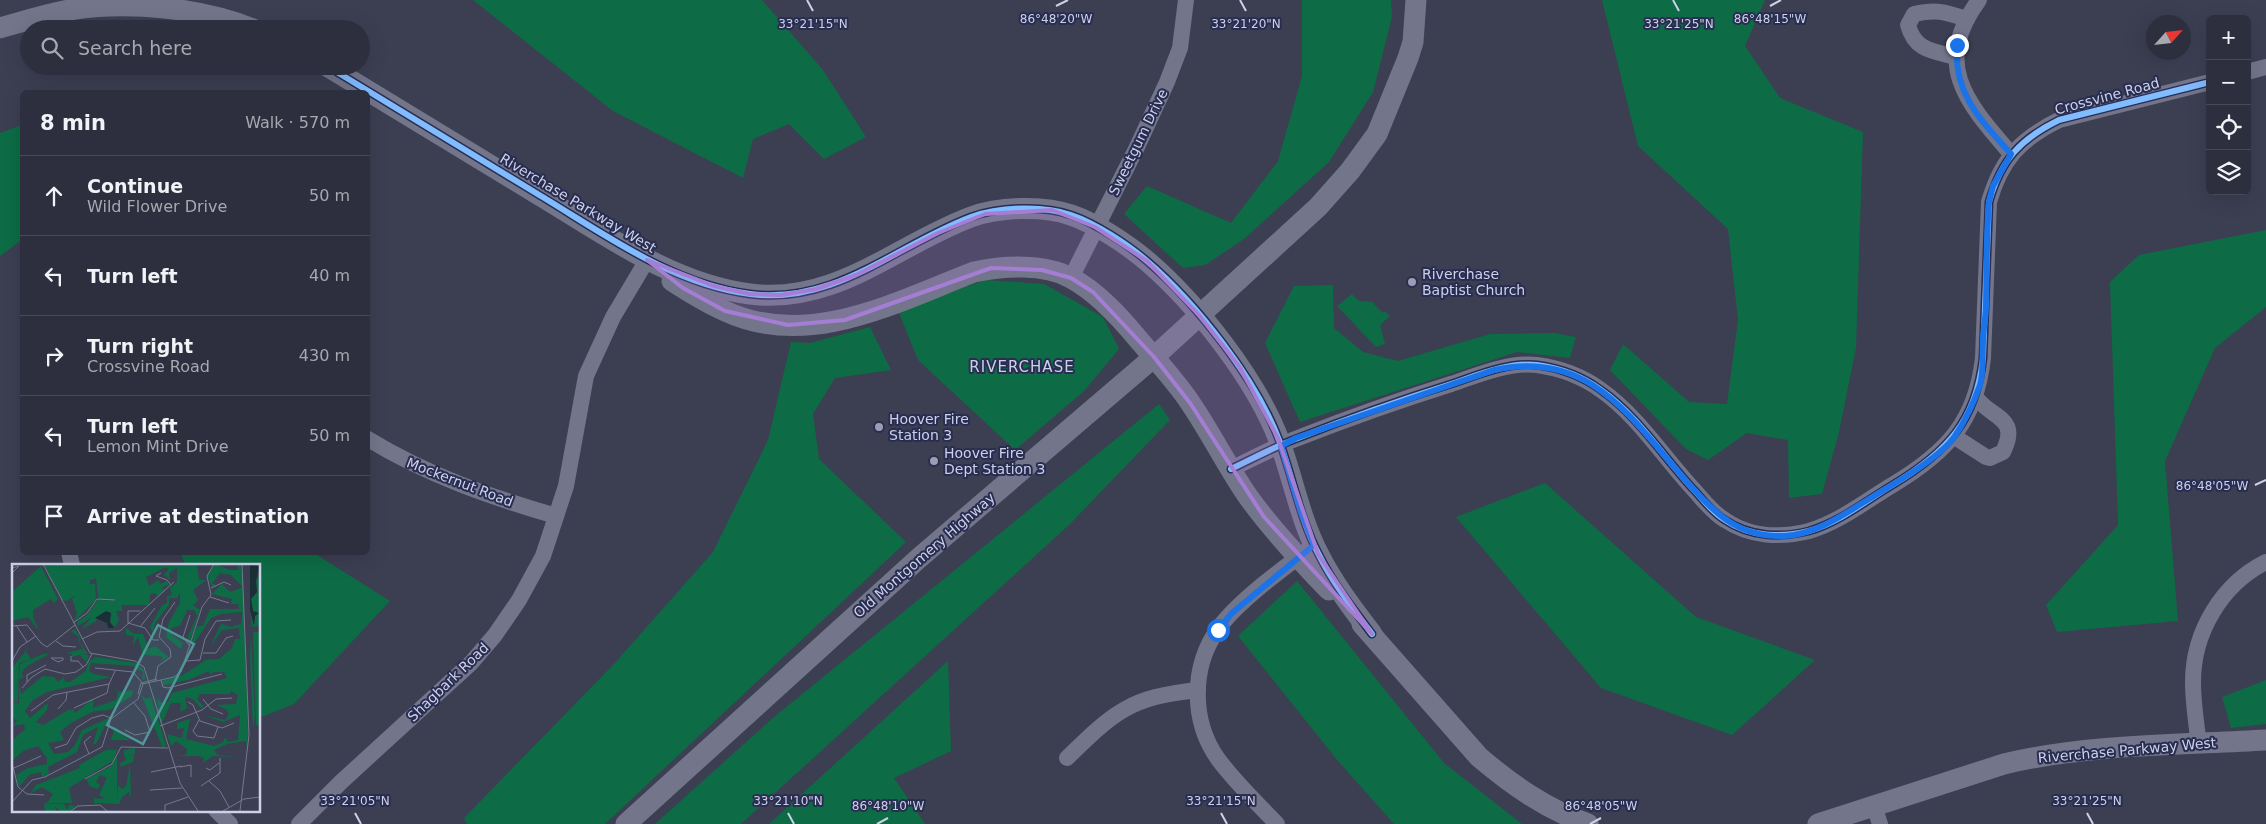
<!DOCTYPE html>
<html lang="en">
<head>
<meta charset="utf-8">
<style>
	:root { --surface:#2d2e3e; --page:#353645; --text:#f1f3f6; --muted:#a7a8b0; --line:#484a58 }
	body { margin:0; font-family:"DejaVu Sans",sans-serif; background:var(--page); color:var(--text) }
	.controls { position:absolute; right:15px; top:15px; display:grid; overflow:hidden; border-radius:8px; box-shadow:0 5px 20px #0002 }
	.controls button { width:45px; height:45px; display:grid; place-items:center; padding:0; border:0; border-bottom:1px solid var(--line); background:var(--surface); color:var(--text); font:25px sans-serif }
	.compass { position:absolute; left:2146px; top:15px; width:45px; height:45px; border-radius:50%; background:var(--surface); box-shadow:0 5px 20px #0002; rotate:63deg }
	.stop { position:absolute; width:15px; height:15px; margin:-11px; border:4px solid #1a73e8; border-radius:50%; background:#fff }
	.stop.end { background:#1a73e8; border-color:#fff; box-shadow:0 1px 5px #0008 }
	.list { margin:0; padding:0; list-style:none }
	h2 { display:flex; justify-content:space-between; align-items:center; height:65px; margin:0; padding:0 20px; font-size:21px }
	h2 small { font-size:16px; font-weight:400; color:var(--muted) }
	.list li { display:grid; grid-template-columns:32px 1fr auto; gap:15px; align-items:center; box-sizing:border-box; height:80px; padding:0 20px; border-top:1px solid var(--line) }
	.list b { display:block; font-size:19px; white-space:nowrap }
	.list p { margin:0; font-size:16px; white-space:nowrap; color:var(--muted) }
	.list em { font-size:16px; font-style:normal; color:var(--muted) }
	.icon { flex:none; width:28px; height:28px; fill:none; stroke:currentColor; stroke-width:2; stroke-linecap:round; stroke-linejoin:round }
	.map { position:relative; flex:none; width:2266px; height:824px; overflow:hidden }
	.search { position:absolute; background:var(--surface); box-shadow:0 5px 20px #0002; left:20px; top:20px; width:350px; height:55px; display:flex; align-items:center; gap:12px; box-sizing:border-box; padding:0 18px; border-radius:28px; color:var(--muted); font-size:19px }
	.panel { position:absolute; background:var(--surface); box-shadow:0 5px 20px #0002; left:20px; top:90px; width:350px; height:465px; border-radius:8px }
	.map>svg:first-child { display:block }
	.green { fill:#0d6c46 }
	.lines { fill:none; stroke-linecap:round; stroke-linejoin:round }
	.minor { stroke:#73758a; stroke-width:16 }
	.tertiary { stroke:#73758a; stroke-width:21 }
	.cycleway-casing { stroke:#282d51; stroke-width:9 }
	.cycleway { stroke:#80bcff; stroke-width:6 }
	.route { stroke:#1a73e8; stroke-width:6 }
	.marked { fill:#a47ed4; fill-opacity:0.2; stroke:#a47ed4; stroke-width:4; stroke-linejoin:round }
	.ticks { fill:none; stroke:#ccd1e8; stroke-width:2 }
	.poi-dot { fill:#9a9eb4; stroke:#282d51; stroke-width:2 }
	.labels { text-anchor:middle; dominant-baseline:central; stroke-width:4; stroke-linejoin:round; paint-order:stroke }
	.street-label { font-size:14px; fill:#ccd1e8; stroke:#282d51 }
	.poi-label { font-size:14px; fill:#ccd1e8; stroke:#282d51; text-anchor:start }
	.neighbourhood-label { font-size:15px; letter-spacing:1px; fill:#ccd1e8; stroke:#282d51 }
	.inset-road { fill:none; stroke:#76798e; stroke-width:1 }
	.view { fill:#519699; fill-opacity:0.15; stroke:#519699; stroke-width:2.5 }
	.inset-edge { fill:none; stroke:#ccd1e8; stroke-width:2.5 }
	.ticks-label { font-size:12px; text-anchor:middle; fill:#ccd1e8; stroke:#282d51; stroke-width:4; stroke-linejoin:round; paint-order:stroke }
</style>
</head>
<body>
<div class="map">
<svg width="2266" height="824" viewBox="0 0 2266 824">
	<rect width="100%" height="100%" fill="#3c3e52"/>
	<g class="green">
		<polygon points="473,0 762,0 823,70 866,137 824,159 789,124 753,139 743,178 613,111"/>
		<polygon points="1302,0 1391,0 1392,17 1373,92 1329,162 1244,239 1205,265 1183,268 1124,214 1147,186 1231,223 1278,161 1302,76"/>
		<polygon points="1602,0 1765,0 1745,46 1780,98 1863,132 1856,348 1839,432 1822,494 1789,498 1788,440 1747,433 1708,460 1686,449 1610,370 1623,344 1689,402 1727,404 1738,320 1728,229 1638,146"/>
		<polygon points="22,125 22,240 0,256 0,133"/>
		<polygon points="2266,230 2266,307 2215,348 2165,461 2178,621 2057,632 2046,605 2118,525 2110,282 2139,255"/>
		<polygon points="986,280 1044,284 1103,317 1119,349 1084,391 1015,450 918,360 899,313 940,295"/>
		<polygon points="1333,285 1334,328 1363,352 1398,361 1490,334 1554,333 1576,337 1570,358 1517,352 1300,422 1265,343 1294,286"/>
		<polygon points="1352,294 1359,301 1372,302 1383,313 1385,311 1390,316 1380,325 1385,344 1376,347 1337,306"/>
		<polygon points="870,327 891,370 835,378 813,414 819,459 906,542 605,824 467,824 464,818 614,664 713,552 768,440 791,342 810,343"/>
		<polygon points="1159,404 1170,420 1069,525 741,824 655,824 774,717"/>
		<polygon points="1545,483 1696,617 1815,660 1732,735 1601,688 1456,517"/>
		<polygon points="181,553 314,553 390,601 294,704 259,718 259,565 185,565"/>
		<polygon points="1297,581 1444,763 1522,824 1394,824 1338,761 1238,636"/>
		<polygon points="948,661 951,751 894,778 925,824 769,824"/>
		<polygon points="2266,680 2266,724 2231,728 2222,697"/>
	</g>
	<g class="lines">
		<g class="minor">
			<path d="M1979,0C1931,65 1968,104 2011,154"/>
			<path d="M1956,57C1933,51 1915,51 1908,25L1914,14C1937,9 1945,12 1967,19"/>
			<polyline points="2247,72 2266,67"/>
			<polyline points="1071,278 1137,147 1167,82 1180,48 1186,0"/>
			<path d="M1955,437L1986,457L1990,458L2003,452C2021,416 1990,419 1975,396"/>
			<path d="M368,439C427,475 490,497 556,516"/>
			<path d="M1231,469C1254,458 1276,446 1298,438C1349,418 1400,400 1451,384C1478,375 1508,362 1537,365C1559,368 1582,376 1601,390C1638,416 1664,458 1695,491C1704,501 1713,513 1725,520C1750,537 1781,538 1809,531C1840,522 1867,500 1894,484C1947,452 1976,421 1983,358L1989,202C2001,160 2020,139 2059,120L2210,82"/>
			<polyline points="69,552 72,565"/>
			<path d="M2199,744C2196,723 2193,702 2193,682C2193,632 2222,584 2266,562"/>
			<path d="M1067,758C1114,712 1130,697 1198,690"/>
			<polyline points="1874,806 1880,824"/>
			<polyline points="216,810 230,824"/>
			<polyline points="299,824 341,782 471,663 495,635 519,600 543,556 566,486 586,376 613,317 647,260"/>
			<path d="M1277,824C1257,803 1235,782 1218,759C1191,721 1191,667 1218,629C1236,603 1280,571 1306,551"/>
		</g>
		<g class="tertiary">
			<path d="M0,28C25,21 49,13 75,9C130,1 201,8 253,29"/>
			<path d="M327,66C397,109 467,151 536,193C603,233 671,284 750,294C836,305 896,245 971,217C999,207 1043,205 1071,215C1095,223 1127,244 1147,261C1196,303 1256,379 1279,440C1293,478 1300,519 1319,555C1333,583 1353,609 1372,634"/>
			<path d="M672,281C689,292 707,303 725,311C808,350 896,302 974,272C1003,266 1044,263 1071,278C1097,292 1119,316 1138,339C1156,360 1176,381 1191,404C1212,435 1228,468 1249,498C1273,531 1301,561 1329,590"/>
			<path d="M1362,624L1479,757C1512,785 1546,809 1588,824"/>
			<polyline points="626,824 919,558 1154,357 1318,207 1350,171 1377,134 1408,58 1413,42 1416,0"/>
			<path d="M1818,824L2004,764C2086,744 2181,745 2266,740"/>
		</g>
		<g class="cycleway-casing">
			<g id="cycleway">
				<path d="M327,66C397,109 467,151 536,193C603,233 671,284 750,294C836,305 896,245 971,217C999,207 1043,205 1071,215C1095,223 1127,244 1147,261C1196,303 1256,379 1279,440C1293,478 1300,519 1319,555C1333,583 1353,609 1372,634"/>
				<path d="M1231,469C1254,458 1276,446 1298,438C1349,418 1400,400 1451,384C1478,375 1508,362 1537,365C1559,368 1582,376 1601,390C1638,416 1664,458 1695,491C1704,501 1713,513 1725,520C1750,537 1781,538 1809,531C1840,522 1867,500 1894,484C1947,452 1976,421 1983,358L1989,202C2001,160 2020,139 2059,120L2210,82"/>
			</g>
		</g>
		<use href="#cycleway" class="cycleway"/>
	</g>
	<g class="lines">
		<path class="route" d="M1218,630L1232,613L1314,545L1301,512L1281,446L1296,438L1494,370C1591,349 1631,419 1688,483C1716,515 1740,538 1785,536C1816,534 1843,515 1869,499C1893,484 1939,459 1955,436C1965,421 1974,402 1980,385C1984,371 1982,356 1983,341C1983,329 1986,318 1986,306C1987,271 1986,236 1989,202L1993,186L2011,154C1981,120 1953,94 1957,45"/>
	</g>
	<path class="marked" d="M1052,210L1095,227L1147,261L1199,315L1239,366L1278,438L1318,554L1372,634L1264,517L1190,403L1154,357L1093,292L1071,278L1042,270L991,268L845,320L788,325L725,311L683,288L647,260L714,286L750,294L781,295L816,289L856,275L938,233L985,214Z"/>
	<path class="ticks" d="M807,0L813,11M1240,0L1246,11M1673,0L1679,11M1056,6L1068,0M1770,6L1781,0M2255,485L2266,480M355,813L361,824M788,813L794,824M1221,813L1227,824M2087,813L2093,824M877,824L888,818M1590,824L1601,818"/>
	<g class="poi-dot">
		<circle cx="1412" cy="282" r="5"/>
		<circle cx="879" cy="427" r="5"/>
		<circle cx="934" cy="461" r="5"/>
	</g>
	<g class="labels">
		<g class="street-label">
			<text transform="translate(2107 96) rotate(-15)">Crossvine Road</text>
			<text transform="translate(1138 142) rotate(-64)">Sweetgum Drive</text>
			<text transform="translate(578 203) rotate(31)">Riverchase Parkway West</text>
			<text transform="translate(460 482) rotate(21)">Mockernut Road</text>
			<text transform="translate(924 555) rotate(-41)">Old Montgomery Highway</text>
			<text transform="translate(448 682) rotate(-44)">Shagbark Road</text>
			<text transform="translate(2127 750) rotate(-5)">Riverchase Parkway West</text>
		</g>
		<g class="poi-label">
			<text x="1422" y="274">Riverchase<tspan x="1422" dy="16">Baptist Church</tspan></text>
			<text x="889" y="419">Hoover Fire<tspan x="889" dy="16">Station 3</tspan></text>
			<text x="944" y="453">Hoover Fire<tspan x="944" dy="16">Dept Station 3</tspan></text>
		</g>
		<g class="neighbourhood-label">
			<text x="1022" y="367">RIVERCHASE</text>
		</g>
	</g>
	<g transform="translate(12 564)">
		<rect width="248" height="248" fill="#3c3e52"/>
		<path d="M32,0H185L187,16H194L181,26L186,36L181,41L188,46L177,79L176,72L185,52L182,46H175L168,62L159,64L160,71L171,79L169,85L154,73L157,58L168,39V28L165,34H157V41L143,59L141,70L138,63L150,41L155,39V32L160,31L158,24L165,18V4L157,9L158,16L152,10L157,6L154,3L134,13L137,22L147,16L148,20L155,17L157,21L151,23L149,25H154L146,32L143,29L138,30L137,41H110V47H104L107,56L103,63L98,58L99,49L92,48L83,58L69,65L80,53L66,62L65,58L74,52L86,36L104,37L86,35L84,14L78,16V20H83L84,35L62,58L65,49L60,35L63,31L55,37L50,36ZM203,0L218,6H226L225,0H228L231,12L236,170L235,185L234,177L215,180L202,186L206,191L226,193L201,192L191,199L192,194L187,192H162L174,191L175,185L164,177L159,182L155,170L170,174L172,164L165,165V159L178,155L174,175L202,182L211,178L213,173L216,178L226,176L228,151L211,158L191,151L213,156L217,150L215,146L205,141L224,140L226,131L219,127L218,130H188L185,135L192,143L189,144L181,135L173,133L175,144L168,148L169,139H159L149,161L139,119L148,152L145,134L150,139L156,138L160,129L215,114L212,108H202L198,111L197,107L176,116L151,121L150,117L171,111L194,96L207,95L220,84L223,75H228L227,64L210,66L198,83L209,60L219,63L229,60L230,48L209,50L199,54L183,78H179L185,62H191L198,45H227L226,40H219L220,35L200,30L210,20L218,28L231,23L219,11L208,9L200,19L204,21L200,23L195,11ZM29,2L46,35L42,39L39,35L21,46V53L27,67L16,53L0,57V28ZM247,12V62L240,63L238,46L243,60L239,35L245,28L244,17ZM114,64L122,70H131L136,85L143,82L157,93L147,98L151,94L148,92L131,91L126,73L121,81L122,72L114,71ZM63,65L69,75L67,77L76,90H67L77,91L74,98L68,91L60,93V90L54,89L71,85L66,76L68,74L59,67ZM241,68H247V161H244ZM239,71L243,150L241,167L238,92ZM18,82L14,88L19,95L7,99L6,138H0V104ZM31,90H37L14,103L9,110L12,112L7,116L8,100ZM84,93L124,99L132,106L133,115L130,116L131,108L121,102L79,99L77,107L82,110L99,113L35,128L21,136L13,147L18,154L36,139L35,146L24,158L31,161L56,146L61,145L63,149L81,135V144L104,136L106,128L102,124L108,128L121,126L120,132L98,146L82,147L59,159L48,168L52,176L36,179L42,190L56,188L63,181L70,166L97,154L84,180H81L86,163L71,171L65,188L36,203L37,210L30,213L29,208L17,211L7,223L4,211L16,204L35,200V194L26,182L11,187L0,197V177L13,165L12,160L0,162L5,157L0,152V139H7V118L9,130L31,112L42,113L46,118L52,113L53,118H58L74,107L76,98ZM129,130L134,135L139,133L154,181L151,185ZM103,162L107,169L118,176H99ZM123,183V190L116,191H122L121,198L109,203L108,199L114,196L111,187ZM94,186H105L102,196L57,224L60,239H35L41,230L30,223L18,230L24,221L68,204L67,201ZM105,193V235L106,221L110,225L114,222L118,200L119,234L117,228L110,233L107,240L82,239V234L93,235L87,231L95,214L88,211L84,218L88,221L86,225L77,222L75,215L99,202ZM32,239L52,240L55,246L57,241L64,242L58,247H48L43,242L44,247H33Z" fill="#0d6c46"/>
		<path d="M238,0L247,2L244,17L245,28L239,35L241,47L247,49L243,52L242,62L238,46ZM94,47L99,49L98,58L102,64H96L95,59L83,54Z" fill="#1b2f37"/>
		<path class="inset-road" d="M31,0L78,89L123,97L132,103L168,219L186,247M0,4L7,2L0,9M149,9L144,12L155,16L159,21M199,24L212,18L219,21M198,33L217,39M128,47H116V59L133,64L141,76H147M61,59L75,49L85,35L103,36M4,61L15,78M0,62L15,61L29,79L35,83L63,61M128,63L143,44M70,75L85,68L108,67L162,18M44,77L51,82L64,83M177,81L171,73L178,51M191,89H204L214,74L221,72M59,92V97H66L71,103M39,94H51V96L46,98ZM0,97L8,83L24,72M173,97L188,96L193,75L204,57L219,56M83,104L121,108L131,120M149,116L151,123L156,124L210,110M143,117L146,102L159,93L158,85L147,73L151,55L163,38M15,118V111L34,101M10,124L20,113L33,105L53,110L64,108L74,101L80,90M126,130L129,119L145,115M191,135L199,145L211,150M121,138L133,152L138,168M176,138L181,141L188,157L210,164L222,159M62,144L95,129L97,120M46,145L54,136L55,129M19,147L41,131L97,120L103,107M187,156L181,167L185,172L202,174L206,163M148,162L190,146L204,135L220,134M113,166L123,171L138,168M43,184L55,180L64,164L80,154L91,151L99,154M77,190L72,178L79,172M0,199L6,223L15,230L32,231M168,203L179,201V213M2,204L29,192M194,204L198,206L207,199M139,208L169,202M73,215L100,200L109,183L156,184M197,217L208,227L217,243M189,222L208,209V194M138,226L170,224M0,238L20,216L33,213L90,183L99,155L126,135L131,120L162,113L169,108L190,43L199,31L195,12L202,0M59,247L66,242L88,241L95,247M153,247V241L176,233M211,247L232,235L248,233M228,247L237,171L230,0"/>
		<path class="view" d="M146,61L182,80L131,180L95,161Z"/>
		<rect width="248" height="248" class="inset-edge"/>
	</g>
	<g class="ticks-label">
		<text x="1056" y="23">86°48'20"W</text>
		<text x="1770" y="23">86°48'15"W</text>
		<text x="813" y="28">33°21'15"N</text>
		<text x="1246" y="28">33°21'20"N</text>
		<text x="1679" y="28">33°21'25"N</text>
		<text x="2212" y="490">86°48'05"W</text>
		<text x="355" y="805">33°21'05"N</text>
		<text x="788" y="805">33°21'10"N</text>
		<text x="1221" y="805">33°21'15"N</text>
		<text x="2087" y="805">33°21'25"N</text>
		<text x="888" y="810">86°48'10"W</text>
		<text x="1601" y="810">86°48'05"W</text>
	</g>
</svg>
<div class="controls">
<button>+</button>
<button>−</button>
<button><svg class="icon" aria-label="locate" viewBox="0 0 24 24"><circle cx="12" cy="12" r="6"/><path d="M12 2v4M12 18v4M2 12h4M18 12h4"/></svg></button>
<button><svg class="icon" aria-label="layers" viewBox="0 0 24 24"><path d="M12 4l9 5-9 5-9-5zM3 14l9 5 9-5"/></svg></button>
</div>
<svg class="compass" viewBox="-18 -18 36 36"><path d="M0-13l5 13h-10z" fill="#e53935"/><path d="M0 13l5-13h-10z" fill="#a7a8b0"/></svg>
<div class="stop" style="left:1218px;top:630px"></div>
<div class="stop end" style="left:1957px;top:45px"></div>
<div class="search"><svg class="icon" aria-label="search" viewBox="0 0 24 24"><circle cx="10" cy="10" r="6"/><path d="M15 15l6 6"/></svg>Search here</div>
<section class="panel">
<h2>8 min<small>Walk · 570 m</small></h2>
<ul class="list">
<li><svg class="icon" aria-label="ahead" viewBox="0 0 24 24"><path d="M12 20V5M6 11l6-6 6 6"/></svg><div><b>Continue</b><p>Wild Flower Drive</p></div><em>50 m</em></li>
<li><svg class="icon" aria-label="left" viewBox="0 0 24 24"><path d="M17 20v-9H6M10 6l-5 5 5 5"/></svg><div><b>Turn left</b></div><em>40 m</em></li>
<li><svg class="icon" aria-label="right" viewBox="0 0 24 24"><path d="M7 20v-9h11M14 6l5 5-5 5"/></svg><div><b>Turn right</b><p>Crossvine Road</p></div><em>430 m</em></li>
<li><svg class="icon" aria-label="left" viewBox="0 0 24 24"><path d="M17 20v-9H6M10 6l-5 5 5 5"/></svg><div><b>Turn left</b><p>Lemon Mint Drive</p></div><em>50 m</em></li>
<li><svg class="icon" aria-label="arrive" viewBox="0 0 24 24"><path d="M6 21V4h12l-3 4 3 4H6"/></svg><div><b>Arrive at destination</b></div></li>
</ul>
</section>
</div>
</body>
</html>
